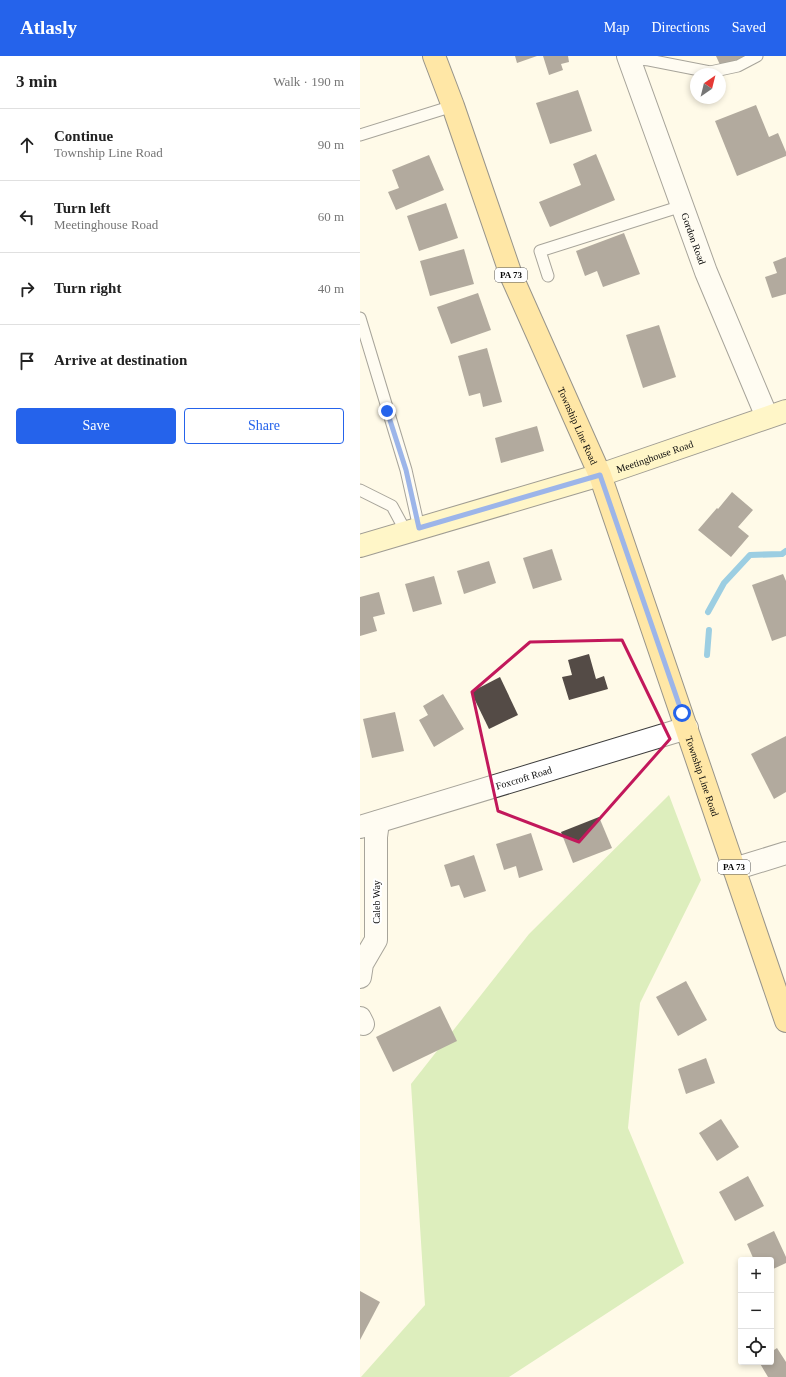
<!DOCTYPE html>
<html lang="en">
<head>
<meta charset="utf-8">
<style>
	:root { --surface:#fff; --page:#f2f2f2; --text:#222; --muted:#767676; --line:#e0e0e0; --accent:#2563eb }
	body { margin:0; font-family:Georgia,serif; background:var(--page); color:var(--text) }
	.controls { position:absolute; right:12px; bottom:12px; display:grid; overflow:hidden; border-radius:4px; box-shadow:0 2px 6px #0003 }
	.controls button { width:36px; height:36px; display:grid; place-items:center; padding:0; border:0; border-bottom:1px solid var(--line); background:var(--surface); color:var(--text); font:20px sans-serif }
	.compass { position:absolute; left:330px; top:12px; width:36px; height:36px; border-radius:50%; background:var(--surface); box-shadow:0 2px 6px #0003; rotate:35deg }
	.stop { position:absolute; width:12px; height:12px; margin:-9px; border:3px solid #2563eb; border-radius:50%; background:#fff }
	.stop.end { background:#2563eb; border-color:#fff; box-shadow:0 1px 4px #0008 }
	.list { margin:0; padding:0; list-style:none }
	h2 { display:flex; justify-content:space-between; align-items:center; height:52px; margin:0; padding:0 16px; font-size:17px }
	h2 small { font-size:13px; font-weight:400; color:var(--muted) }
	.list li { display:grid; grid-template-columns:26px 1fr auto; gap:12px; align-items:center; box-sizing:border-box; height:72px; padding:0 16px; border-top:1px solid var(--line) }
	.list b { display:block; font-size:15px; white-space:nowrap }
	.list p { margin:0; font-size:13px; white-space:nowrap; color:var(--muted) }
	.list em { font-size:13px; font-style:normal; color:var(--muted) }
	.actions { display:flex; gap:8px; padding:12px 16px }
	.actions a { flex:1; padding:9px 0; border:1px solid var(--accent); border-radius:4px; text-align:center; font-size:14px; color:var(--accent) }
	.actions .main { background:var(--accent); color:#fff }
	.icon { flex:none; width:22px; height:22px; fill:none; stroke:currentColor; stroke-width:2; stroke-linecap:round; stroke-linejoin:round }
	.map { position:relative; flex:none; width:426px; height:1321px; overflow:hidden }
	header { display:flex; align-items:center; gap:24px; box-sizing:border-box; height:56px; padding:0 20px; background:var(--accent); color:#fff }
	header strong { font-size:19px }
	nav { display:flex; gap:22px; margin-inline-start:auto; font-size:14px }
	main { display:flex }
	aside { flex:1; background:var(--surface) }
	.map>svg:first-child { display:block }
	.forest { fill:#b4df8b }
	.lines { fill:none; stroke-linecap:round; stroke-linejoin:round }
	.stream { stroke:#2599db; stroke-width:6 }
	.building { fill:#544b46 }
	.lane-casing { stroke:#3d3d3d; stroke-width:13 }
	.street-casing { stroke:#3d3d3d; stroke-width:24 }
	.secondary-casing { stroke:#2c2c2c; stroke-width:24 }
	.primary-casing { stroke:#1b1b1b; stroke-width:24 }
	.lane { stroke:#fff; stroke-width:11 }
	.street { stroke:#fff; stroke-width:22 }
	.secondary { stroke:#fff1a3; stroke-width:22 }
	.primary { stroke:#ffd058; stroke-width:22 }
	.route { stroke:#2563eb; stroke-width:5 }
	.marked { fill:none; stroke:#c2185b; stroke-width:3; stroke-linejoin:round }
	.labels { text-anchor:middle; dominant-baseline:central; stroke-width:4; stroke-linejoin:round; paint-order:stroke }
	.shield { fill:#fff; stroke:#545454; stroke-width:1 }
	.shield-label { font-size:9px; font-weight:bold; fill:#0a0a0a }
	.street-label { font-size:10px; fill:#0a0a0a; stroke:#fff }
</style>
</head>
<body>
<header>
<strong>Atlasly</strong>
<nav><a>Map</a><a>Directions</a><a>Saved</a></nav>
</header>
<main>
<aside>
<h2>3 min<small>Walk · 190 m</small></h2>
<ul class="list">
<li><svg class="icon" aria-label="ahead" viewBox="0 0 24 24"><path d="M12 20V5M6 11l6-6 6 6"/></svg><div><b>Continue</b><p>Township Line Road</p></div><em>90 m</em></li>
<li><svg class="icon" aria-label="left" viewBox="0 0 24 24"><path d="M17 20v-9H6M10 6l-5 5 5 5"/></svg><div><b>Turn left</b><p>Meetinghouse Road</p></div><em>60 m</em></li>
<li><svg class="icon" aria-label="right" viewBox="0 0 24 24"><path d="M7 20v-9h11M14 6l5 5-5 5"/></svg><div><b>Turn right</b></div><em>40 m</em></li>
<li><svg class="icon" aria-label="arrive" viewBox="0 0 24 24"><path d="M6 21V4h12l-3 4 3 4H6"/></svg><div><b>Arrive at destination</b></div></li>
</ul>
<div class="actions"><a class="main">Save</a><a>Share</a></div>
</aside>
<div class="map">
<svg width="426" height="1321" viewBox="0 0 426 1321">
	<rect width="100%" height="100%" fill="#fffae8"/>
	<polygon class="forest" points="309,739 341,824 280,947 268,1072 324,1207 149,1321 1,1321 65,1249 51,1028 169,878"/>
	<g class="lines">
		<g class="stream">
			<polyline points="348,556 364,527 390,499 422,498 426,495"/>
			<polyline points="347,599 349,574"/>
		</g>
	</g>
	<g class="building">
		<polygon points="155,0 177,0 157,7"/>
		<polygon points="183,0 208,0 209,6 201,8 203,14 189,19"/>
		<polygon points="356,0 388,0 361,11"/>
		<polygon points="218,34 232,75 190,88 176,47"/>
		<polygon points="396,49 409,81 418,77 426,96 426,100 377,120 355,65"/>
		<polygon points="236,98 255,144 190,171 179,146 221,129 213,108"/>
		<polygon points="69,99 84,134 36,154 28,136 39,132 32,114"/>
		<polygon points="86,147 98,182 59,195 47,160"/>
		<polygon points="264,177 280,218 243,231 237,215 225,220 216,195"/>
		<polygon points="104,193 114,228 70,240 60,205"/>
		<polygon points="426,201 426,238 412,242 405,221 417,217 413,206"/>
		<polygon points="118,237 131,274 91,288 77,251"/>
		<polygon points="299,269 316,321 283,332 266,279"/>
		<polygon points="127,292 142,346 123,351 120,337 109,340 98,300"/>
		<polygon points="177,370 184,395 141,407 135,382"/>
		<polygon points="372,436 393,454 378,471 389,480 371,501 338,474 357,452 358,453"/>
		<polygon points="192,493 202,524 173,533 163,502"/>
		<polygon points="129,505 136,527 104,538 97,515"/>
		<polygon points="423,518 426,525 426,580 412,585 392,529"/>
		<polygon points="74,520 82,548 53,556 45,528"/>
		<polygon points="19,536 25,558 13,561 17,575 0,580 0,541"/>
		<polygon points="229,598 236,623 244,620 248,633 209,644 202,621 212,619 208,604"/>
		<polygon points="140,621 158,659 129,673 111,636"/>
		<polygon points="83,638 104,673 74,691 59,664 68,659 63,650"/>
		<polygon points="35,656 44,695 12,702 3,663"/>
		<polygon points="426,680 426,736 414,743 391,698"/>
		<polygon points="239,761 252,792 213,807 201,776"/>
		<polygon points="171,777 183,814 159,822 156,810 144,814 136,788"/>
		<polygon points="114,799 126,835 104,842 99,829 91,831 84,809"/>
		<polygon points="326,925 347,964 318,980 296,941"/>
		<polygon points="80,950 97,985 33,1016 16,981"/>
		<polygon points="346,1002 355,1027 326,1038 318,1013"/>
		<polygon points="361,1063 379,1091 357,1105 339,1077"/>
		<polygon points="388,1120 404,1150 375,1165 359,1136"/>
		<polygon points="414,1175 426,1201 426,1207 411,1214 411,1204 394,1204 387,1188"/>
		<polygon points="0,1235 20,1246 0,1284"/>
		<polygon points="417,1292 426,1306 426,1321 408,1321 399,1306 411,1306 411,1296"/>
	</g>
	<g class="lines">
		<g class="lane-casing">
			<g id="lane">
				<polyline points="269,2 289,4 350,16 378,10 397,0"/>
				<polyline points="0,79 93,50"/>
				<polyline points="188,220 180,195 322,150"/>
				<polyline points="0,262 46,414 59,472"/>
				<polyline points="0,434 32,450 46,476"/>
			</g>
		</g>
		<g class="street-casing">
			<g id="street">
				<path id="s1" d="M268,0L346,216L407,361"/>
				<path id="s2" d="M0,771L327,672"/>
				<polyline points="374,813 426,797"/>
				<polyline points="0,921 2,908 16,884 16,781 18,766"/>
				<polyline points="0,962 3,968"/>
			</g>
		</g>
		<g class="secondary-casing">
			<g id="secondary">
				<path id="s3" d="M0,490L240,419L426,355"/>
			</g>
		</g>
		<g class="primary-casing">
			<g id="primary">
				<path id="s4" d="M74,0L93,50L151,219L240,419L426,965"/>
			</g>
		</g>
		<use href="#lane" class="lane"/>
		<use href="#street" class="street"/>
		<use href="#secondary" class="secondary"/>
		<use href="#primary" class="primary"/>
	</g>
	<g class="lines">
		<polyline class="route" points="27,355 46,414 59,472 240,419 322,657"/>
	</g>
	<path d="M0 0H426V1321H0ZM262,584L310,683L219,786L138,755L112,636L170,586Z" fill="#fffae8" fill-opacity=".55" fill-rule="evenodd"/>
	<path class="marked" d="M262,584L310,683L219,786L138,755L112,636L170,586Z"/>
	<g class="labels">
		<g class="shield">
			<rect x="135" y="212" width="32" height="14" rx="3"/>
			<rect x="358" y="804" width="32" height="14" rx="3"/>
		</g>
		<g class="shield-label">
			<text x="151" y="219">PA 73</text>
			<text x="374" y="811">PA 73</text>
		</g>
		<g class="street-label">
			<text stroke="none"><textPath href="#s1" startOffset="194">Gordon Road</textPath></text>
			<text stroke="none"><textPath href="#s4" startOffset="397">Township Line Road</textPath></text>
			<text stroke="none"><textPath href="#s3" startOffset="308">Meetinghouse Road</textPath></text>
			<text stroke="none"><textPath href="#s4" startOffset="769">Township Line Road</textPath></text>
			<text stroke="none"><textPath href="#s2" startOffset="171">Foxcroft Road</textPath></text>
			<text transform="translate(16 846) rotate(-90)">Caleb Way</text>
		</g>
	</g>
</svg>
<div class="controls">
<button>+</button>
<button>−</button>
<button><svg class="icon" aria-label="locate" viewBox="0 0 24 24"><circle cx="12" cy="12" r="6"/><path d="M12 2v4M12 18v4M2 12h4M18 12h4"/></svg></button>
</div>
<svg class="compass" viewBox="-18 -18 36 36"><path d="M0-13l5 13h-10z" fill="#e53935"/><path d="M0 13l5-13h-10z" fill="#767676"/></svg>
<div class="stop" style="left:322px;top:657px"></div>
<div class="stop end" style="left:27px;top:355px"></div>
</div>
</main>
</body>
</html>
